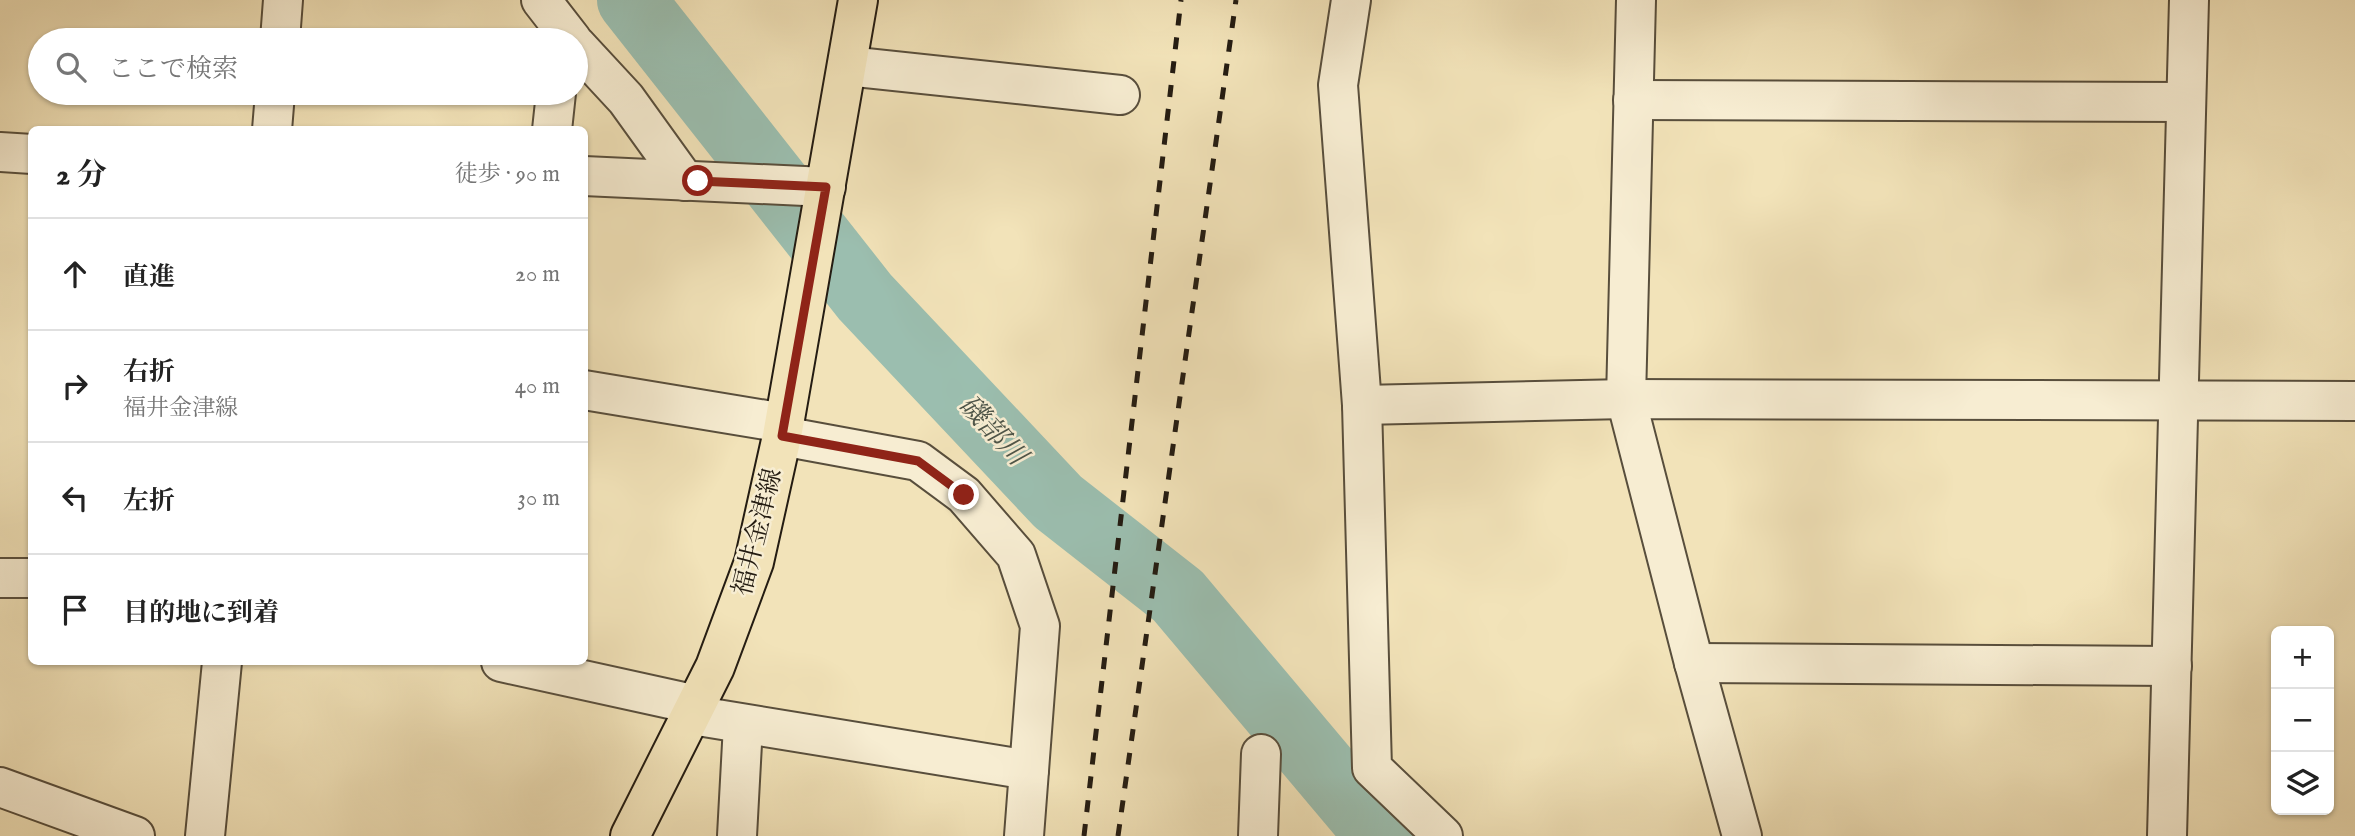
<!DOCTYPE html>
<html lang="ja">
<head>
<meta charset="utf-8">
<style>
	:root { --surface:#fff; --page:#f6f6f6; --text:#222; --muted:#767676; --line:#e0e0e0 }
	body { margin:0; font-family:"IM FELL English","Noto Serif JP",serif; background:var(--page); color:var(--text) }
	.controls { position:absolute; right:21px; bottom:21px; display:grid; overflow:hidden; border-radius:10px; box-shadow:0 2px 5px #0004 }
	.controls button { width:63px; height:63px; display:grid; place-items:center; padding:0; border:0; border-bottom:2px solid var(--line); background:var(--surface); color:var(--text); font:35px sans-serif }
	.stop { position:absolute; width:21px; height:21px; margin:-16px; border:5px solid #8f2418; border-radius:50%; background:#fff }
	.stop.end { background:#8f2418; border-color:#fff; box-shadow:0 2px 7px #0008 }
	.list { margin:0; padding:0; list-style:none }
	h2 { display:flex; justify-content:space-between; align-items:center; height:91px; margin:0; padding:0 28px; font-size:30px }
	h2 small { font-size:23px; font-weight:400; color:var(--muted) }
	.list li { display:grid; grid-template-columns:46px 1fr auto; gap:21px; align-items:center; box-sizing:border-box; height:112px; padding:0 28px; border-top:2px solid var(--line) }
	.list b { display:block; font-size:26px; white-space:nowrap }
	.list p { margin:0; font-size:23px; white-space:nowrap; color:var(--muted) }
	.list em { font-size:23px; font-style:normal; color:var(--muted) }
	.icon { flex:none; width:38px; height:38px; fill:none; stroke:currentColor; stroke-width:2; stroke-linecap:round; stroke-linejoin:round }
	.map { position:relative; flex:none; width:2355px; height:836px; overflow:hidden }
	.search { position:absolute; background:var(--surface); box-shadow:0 2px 5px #0004; left:28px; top:28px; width:560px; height:77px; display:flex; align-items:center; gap:18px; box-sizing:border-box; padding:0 24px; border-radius:38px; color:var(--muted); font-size:26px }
	.panel { position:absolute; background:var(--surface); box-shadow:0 2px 5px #0004; left:28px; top:126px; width:560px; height:539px; border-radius:10px }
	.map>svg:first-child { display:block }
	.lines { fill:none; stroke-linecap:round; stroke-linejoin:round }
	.river { stroke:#9bbeaf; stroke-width:68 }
	.minor-casing { stroke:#584e3c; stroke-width:42 }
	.major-casing { stroke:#241c12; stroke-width:42 }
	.minor { stroke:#f7edd2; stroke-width:38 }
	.major { stroke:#f2e3b9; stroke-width:38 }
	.rail { stroke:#241c12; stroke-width:5; stroke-dasharray:12 12; stroke-linecap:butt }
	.route { stroke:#8f2418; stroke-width:9 }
	.labels { text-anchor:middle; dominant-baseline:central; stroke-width:5; stroke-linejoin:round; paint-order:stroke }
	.street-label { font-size:26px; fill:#241c12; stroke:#f7edd2 }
	.water-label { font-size:28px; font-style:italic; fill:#4e5549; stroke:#f7edd2 }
</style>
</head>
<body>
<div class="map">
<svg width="2355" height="836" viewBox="0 0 2355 836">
	<rect width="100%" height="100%" fill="#f2e3b9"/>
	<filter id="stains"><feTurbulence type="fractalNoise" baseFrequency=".00286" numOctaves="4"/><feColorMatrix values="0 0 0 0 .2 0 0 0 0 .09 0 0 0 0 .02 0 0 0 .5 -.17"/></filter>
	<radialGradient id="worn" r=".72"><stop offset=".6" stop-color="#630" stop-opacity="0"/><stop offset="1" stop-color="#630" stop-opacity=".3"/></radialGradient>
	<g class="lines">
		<polyline class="river" points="631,0 865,297 1058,502 1178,596 1380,836"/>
		<g class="minor-casing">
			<g id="minor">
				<polyline points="541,0 572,40"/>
				<polyline points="1351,0 1338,85 1362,405 1372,768 1443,836"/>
				<polyline points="1636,0 1626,399 1694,663 1742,836"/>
				<polyline points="280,40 283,0"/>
				<polyline points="576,45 626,99 685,181"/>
				<polyline points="847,66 1120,95"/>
				<polyline points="1633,100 2186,102"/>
				<polyline points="272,130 275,93"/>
				<polyline points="552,130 556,93"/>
				<polyline points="0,152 32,154"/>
				<polyline points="584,176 826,187"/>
				<polyline points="584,390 784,423"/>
				<polyline points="1362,405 1626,399 2355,401"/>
				<polyline points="782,436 918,461 964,495 1016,555 1040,626 1024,836"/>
				<polyline points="0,578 32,578"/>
				<polyline points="501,662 697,705"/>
				<polyline points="1694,663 2172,666"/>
				<polyline points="692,715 1029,770"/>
				<polyline points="0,787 135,836"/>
				<polyline points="205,836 222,662"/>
				<polyline points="737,836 743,725"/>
				<polyline points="1258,836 1261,754"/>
				<polyline points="2167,836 2189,0"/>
			</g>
		</g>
		<g class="major-casing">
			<polyline id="major" points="630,836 715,667 754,562 782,436 858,0"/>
		</g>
		<use href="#minor" class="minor"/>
		<use href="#major" class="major"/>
		<g class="rail">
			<polyline points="1084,836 1181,0"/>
			<polyline points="1118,836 1236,0"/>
		</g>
	</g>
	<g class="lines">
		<polyline class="route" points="698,181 826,187 782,436 918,461 964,495"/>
	</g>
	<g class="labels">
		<g class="street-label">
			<text transform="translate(758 532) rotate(-76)">福井金津線</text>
		</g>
		<g class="water-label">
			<text transform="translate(992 431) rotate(47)">磯部川</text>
		</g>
	</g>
	<rect width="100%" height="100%" filter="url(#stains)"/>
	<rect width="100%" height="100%" fill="url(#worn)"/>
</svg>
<div class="controls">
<button>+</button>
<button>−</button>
<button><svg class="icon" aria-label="layers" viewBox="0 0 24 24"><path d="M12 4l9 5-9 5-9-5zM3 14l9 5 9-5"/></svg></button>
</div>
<div class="stop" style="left:698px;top:181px"></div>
<div class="stop end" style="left:964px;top:495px"></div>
<div class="search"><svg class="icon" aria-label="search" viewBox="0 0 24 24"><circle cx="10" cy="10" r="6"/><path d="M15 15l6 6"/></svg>ここで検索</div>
<section class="panel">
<h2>2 分<small>徒歩 · 90 m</small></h2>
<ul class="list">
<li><svg class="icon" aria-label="ahead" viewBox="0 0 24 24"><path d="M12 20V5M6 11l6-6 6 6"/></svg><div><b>直進</b></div><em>20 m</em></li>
<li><svg class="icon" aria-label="right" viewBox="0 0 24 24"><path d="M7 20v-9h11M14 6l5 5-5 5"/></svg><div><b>右折</b><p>福井金津線</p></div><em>40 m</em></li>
<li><svg class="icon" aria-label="left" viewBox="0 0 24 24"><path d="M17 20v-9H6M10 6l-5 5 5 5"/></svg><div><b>左折</b></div><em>30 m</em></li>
<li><svg class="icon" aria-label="arrive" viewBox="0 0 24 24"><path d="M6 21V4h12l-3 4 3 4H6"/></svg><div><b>目的地に到着</b></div></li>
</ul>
</section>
</div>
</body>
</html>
